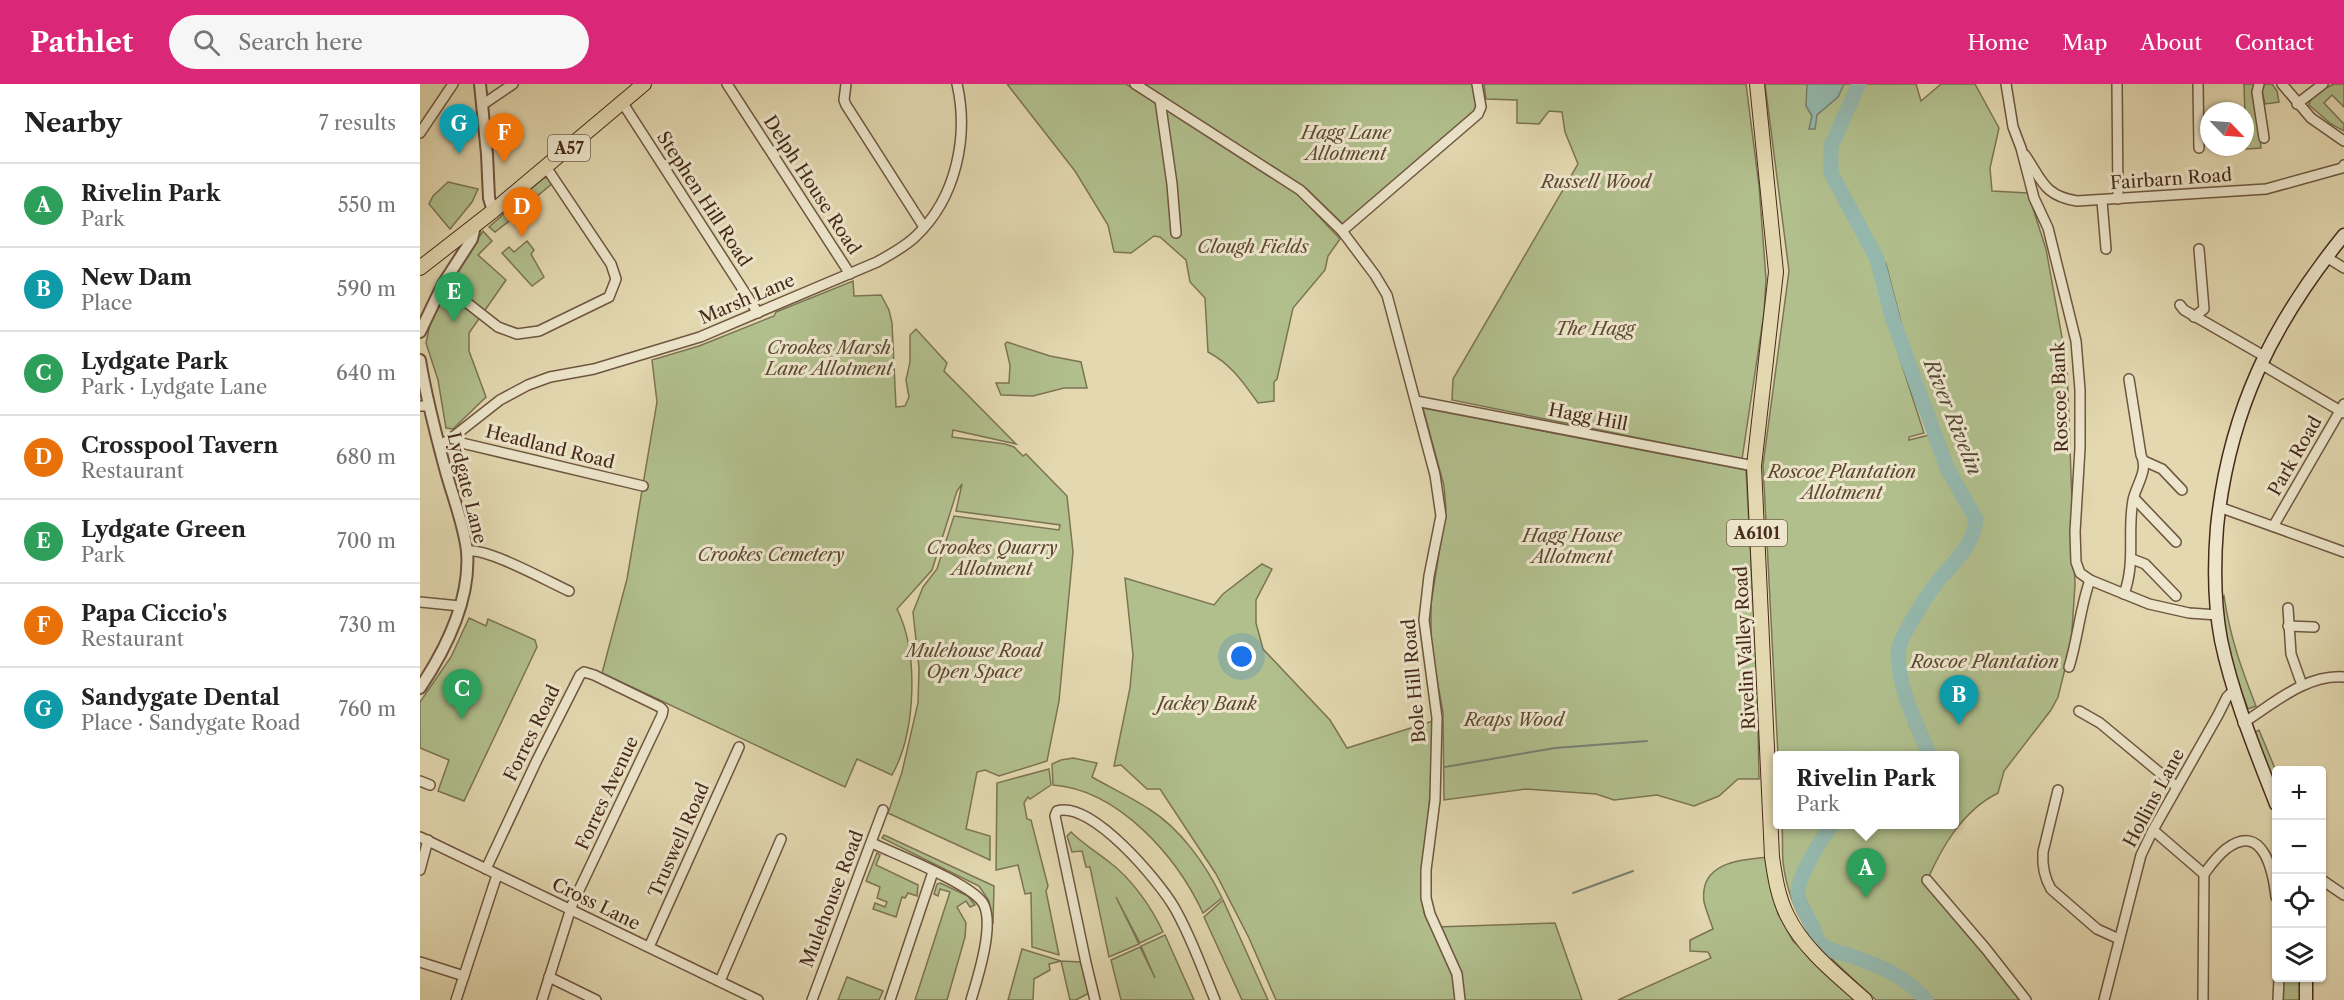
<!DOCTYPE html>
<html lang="en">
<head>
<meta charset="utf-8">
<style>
	:root { --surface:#fff; --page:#f6f6f6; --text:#222; --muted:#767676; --line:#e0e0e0; --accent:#db2777 }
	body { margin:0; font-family:"Libre Caslon Text",serif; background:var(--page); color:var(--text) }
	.controls { position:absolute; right:18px; bottom:18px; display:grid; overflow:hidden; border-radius:6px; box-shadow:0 2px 4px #0004 }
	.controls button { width:54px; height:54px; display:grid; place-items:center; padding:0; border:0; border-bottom:2px solid var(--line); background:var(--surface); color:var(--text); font:30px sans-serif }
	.compass { position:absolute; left:1780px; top:18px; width:54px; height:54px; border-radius:50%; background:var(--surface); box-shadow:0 2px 4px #0004; rotate:115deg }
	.you { position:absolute; left:822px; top:573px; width:21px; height:21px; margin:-15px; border:4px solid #fff; border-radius:50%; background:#1a73e8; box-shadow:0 0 0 9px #1a73e833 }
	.badge { display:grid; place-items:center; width:39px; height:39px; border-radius:50%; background:var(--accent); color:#fff; font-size:20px; font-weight:700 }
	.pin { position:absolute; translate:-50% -50px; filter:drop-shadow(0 2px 3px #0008) }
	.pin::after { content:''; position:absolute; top:32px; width:21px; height:18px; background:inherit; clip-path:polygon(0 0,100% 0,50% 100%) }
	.popup { position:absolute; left:1353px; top:667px; width:186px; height:78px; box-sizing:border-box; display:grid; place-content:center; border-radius:6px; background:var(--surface); filter:drop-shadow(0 2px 4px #0005); font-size:20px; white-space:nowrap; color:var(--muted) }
	.popup b { font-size:22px; color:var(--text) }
	.popup::after { content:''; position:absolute; left:50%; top:100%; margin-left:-12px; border:12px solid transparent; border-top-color:var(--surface) }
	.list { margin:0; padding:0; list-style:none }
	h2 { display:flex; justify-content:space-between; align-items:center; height:78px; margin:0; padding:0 24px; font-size:26px }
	h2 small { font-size:20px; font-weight:400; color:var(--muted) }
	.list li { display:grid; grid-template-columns:39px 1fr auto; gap:18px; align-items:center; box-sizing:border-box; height:84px; padding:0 24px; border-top:2px solid var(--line) }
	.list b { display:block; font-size:22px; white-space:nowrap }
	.list p { margin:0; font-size:20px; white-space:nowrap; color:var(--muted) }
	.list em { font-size:20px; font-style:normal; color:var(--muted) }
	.icon { flex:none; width:33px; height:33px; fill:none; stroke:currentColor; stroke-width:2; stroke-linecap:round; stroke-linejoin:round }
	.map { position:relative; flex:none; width:1924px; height:916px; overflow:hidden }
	header { display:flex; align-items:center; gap:36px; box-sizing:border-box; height:84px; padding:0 30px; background:var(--accent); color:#fff }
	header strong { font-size:28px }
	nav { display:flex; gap:33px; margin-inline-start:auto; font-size:21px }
	.search { width:420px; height:54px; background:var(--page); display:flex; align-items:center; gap:15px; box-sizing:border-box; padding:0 21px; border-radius:33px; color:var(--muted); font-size:22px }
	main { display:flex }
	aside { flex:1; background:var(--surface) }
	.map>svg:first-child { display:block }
	.green { fill:#b1bf8d; stroke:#7c7454; stroke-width:1.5 }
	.water { fill:#95b9af; stroke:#768073; stroke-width:1.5 }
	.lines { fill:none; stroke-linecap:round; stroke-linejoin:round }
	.stream { stroke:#768073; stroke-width:2 }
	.river { stroke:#95b9af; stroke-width:15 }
	.minor-casing { stroke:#6f5640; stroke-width:12 }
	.tertiary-casing { stroke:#6f5640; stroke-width:14 }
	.secondary-casing { stroke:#482a1a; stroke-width:15 }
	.primary-casing { stroke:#482a1a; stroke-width:16 }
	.minor { stroke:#ede6cc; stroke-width:9 }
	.tertiary { stroke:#ede6cc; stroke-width:10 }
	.secondary { stroke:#ede6cc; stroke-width:12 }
	.primary { stroke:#e3d8b0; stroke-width:14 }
	.labels { text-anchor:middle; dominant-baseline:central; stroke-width:6; stroke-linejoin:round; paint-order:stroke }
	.shield { fill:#ede6cc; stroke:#7a624f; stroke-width:1.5 }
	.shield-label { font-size:16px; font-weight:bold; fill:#482a1a }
	.park-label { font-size:18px; font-style:italic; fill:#5d4831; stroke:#ede6cc }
	.street-label { font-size:18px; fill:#482a1a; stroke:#ede6cc }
	.water-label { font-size:20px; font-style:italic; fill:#574738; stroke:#ede6cc }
</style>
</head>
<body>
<header>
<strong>Pathlet</strong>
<div class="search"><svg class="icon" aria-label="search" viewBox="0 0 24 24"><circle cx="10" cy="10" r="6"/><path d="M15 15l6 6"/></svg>Search here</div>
<nav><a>Home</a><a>Map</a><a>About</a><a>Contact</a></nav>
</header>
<main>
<aside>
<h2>Nearby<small>7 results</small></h2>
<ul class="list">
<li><span class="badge" style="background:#2e9e5b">A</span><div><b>Rivelin Park</b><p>Park</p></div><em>550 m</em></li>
<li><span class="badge" style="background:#0f9aa8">B</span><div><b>New Dam</b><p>Place</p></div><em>590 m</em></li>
<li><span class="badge" style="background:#2e9e5b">C</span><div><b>Lydgate Park</b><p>Park · Lydgate Lane</p></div><em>640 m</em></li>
<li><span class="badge" style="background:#e8710a">D</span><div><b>Crosspool Tavern</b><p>Restaurant</p></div><em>680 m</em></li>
<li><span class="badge" style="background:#2e9e5b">E</span><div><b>Lydgate Green</b><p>Park</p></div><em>700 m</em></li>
<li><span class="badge" style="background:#e8710a">F</span><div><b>Papa Ciccio's</b><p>Restaurant</p></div><em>730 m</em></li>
<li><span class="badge" style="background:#0f9aa8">G</span><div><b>Sandygate Dental</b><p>Place · Sandygate Road</p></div><em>760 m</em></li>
</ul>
</aside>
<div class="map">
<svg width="1924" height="916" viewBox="0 0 1924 916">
	<rect width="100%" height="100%" fill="#e3d8b0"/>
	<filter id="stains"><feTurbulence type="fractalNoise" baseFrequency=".00333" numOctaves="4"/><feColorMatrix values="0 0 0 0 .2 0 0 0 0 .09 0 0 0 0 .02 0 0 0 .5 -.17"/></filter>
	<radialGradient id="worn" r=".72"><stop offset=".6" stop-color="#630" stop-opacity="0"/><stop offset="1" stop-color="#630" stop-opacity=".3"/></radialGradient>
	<g class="green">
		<path d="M587,0H706L877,109L920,155L908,172L905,186L873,224L857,295L854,298V317L838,319C823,298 811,280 788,268L785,214L770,198L766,176L740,153L734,152L711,169L694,168L688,141L655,87Z"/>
		<polygon points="724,0 1055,0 1057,20 1055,26 923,140 887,105"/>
		<polygon points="1064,0 1326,0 1339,102 1346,195 1344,229 1322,375 1032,316 1033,295 1158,80 1145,48 1142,28 1129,27 1119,40 1097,39 1097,16 1066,15"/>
		<polygon points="1345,0 1435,0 1408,60 1407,83 1451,172 1466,221 1463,222 1504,349 1489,353 1489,356 1509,351 1522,387 1553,439 1547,458 1533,477 1514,496 1491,527 1480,549 1473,573 1490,643 1505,671 1358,671 1343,381 1369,187"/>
		<path d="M1443,0H1496L1501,17L1521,0H1555L1579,44L1570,84L1572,107L1608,109L1626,165L1647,281L1655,501L1651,561L1638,613L1631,626L1584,687L1578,709C1542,727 1521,764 1506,799L1602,916H1456C1410,873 1371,846 1363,778C1362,765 1363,753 1362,741H1407L1406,744L1415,746L1420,741L1534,740V672L1513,671L1493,622L1481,574L1488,550L1521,498L1542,478L1555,455L1559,436L1529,376L1483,246L1466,180L1414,86L1415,62Z"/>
		<polygon points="1824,0 1834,0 1841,64 1826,65"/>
		<polygon points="1842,0 1852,0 1857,7 1859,18 1845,20 1842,7"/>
		<path d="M1914,0H1924V23L1912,11L1904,19L1924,40V47L1911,40L1889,21C1891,10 1904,5 1914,0Z"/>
		<polygon points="124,94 128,94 133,99 104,123 97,116"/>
		<polygon points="28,98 58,105 52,118 30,145 9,120 13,112"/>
		<polygon points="92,126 97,131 75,148 69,143 87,127"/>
		<polygon points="63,147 72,157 58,171 86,196 49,249 49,267 66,313 33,345 26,344 18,296 6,259 13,226"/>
		<polygon points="107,157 114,166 111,170 124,193 112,202 82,169 89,163 94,168"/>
		<path d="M433,197L434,212L461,211L469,226L472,239L476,323L485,322L489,313L486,296L490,278V251L496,245L527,279L524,287L596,360L533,346L532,353L585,360L594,363L603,372L606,370L647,412L653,468L639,617L627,677L579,692L565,686L557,688L546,745L570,752V776L468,729L482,688L498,619L499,584L493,528L503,503L517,485L534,432L639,446L640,441L536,427L542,400L537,407L512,486L477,525C499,569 496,648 472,691L437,675L425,703L182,589L207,495L237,318L232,276L279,262L354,232L356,228Z"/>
		<polygon points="587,258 630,272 661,278 667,304 644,304 613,312 581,311 576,299 589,299 590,281 585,260"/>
		<polygon points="1003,324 1326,386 1337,586 1339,695 1318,695 1299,712 1274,722 1237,711 1194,716 1176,710 1106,705 1024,716 1023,628 1011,563 1011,520 1026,425 1024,402"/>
		<polygon points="842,480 852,485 836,516 836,539 843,565 910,636 927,664 1013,637 1012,690 1003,785 1004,829 1023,862 1016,843 1135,839 1162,916 856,916 829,854 796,790 740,705 727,705 701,681 694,682 710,604 713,571 705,494 794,521 803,510"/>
		<path d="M1804,512C1810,553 1821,584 1836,622L1828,625C1820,604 1793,529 1804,512Z"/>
		<polygon points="49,534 66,542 68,535 115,556 117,563 44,717 18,707 29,676 0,664 0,618 31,573"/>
		<polygon points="1839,646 1856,687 1856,706 1833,649"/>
		<path d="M653,674L677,679L672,693C691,704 711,713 729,725C761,745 786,781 802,814L783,829C757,773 699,706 633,701L632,680L641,676Z"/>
		<polygon points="629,685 631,701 610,715 608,713 604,719 607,735 611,736 628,802 626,807 639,871 612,863 611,809 605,810 598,781 576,786 577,699"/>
		<path d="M651,748C662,759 675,767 688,777C711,794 731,822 743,848L720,859L696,813L719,860L689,873L670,783H666L662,767L652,768L647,752Z"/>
		<polygon points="464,751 574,802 573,840 569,817 559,802 462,754"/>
		<polygon points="457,769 460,771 456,781 498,801 497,812 488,809 485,814 482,813 476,833 453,825 455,819 465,823 467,818 457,814 460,803 446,797"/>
		<path d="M1348,773L1358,830L1373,857L1436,916H1198L1291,874L1288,868L1270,867V856L1293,845C1290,836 1286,826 1284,818C1279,778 1320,776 1348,773Z"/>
		<polygon points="520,799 548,812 555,821 550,823 546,817 537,823 546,839 545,853 527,916 495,916 530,808 520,805 518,812 514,810 517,800"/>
		<polygon points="803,816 848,916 822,916 784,833"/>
		<polygon points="745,851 774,916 701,916 691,876 720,863 735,894 721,862"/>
		<polygon points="602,865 641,877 661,878 669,909 656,916 650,916 641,877 629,880 630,886 614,895 613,916 588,916"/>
		<polygon points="427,893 463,907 459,916 418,916"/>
		<polygon points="1862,894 1880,894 1880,916 1861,916"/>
	</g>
	<polygon class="water" points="1387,0 1424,0 1418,13 1397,31 1395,45 1389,45 1392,32 1386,22"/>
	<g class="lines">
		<g class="stream">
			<polyline points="1025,683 1135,664 1227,657"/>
			<polyline points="1153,809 1213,787"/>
		</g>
		<g class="river">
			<path d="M1439,0L1411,62V89L1457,175L1473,236L1527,384L1556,435C1554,458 1538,475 1522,492C1511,505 1477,555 1478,571C1479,606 1497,641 1510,672"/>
			<path d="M1413,740C1403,752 1376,795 1378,810C1380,821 1386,830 1391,840C1395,846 1395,855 1401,860C1408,867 1422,869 1431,872C1460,882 1485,892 1506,916"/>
		</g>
		<g class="minor-casing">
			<g id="minor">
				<polyline points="307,0 430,190"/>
				<polyline points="426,0 424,16 426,21 504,143"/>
				<polyline points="715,0 880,106 922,147 955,191 967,211 1015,391 1021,432 1009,492 1004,536 1017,634 1015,716 1006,786 1006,814 1010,830 1037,890 1040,916"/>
				<polyline points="1586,0 1593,43 1601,64 1614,114 1628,144 1656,257 1660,306 1660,364 1655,448 1656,478 1660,489 1670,496 1729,520 1769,529 1798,531"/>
				<polyline points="1697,0 1698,115"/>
				<polyline points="1778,0 1779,64"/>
				<polyline points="1839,0 1837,8 1844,54"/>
				<polyline points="1862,0 1891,34 1924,57"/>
				<polyline points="740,16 752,100 756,149"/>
				<polyline points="202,18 338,229"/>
				<polyline points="1877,20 1903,0"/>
				<polyline points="62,21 93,0"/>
				<polyline points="0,49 33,0"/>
				<path d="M1605,71C1622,96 1624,112 1657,117L1846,105L1922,84L1924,81"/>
				<polyline points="1682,117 1686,165"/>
				<polyline points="922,147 1058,30 1061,23 1057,0"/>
				<polyline points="1906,173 1924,184"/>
				<polyline points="23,200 78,243 97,250 119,247 189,213 196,195 191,180 126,83"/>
				<polyline points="1760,221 1764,226 1844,272"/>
				<polyline points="1774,233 1784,225 1779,165"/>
				<polyline points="1841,280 1924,329"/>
				<polyline points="996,317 1334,382"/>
				<polyline points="0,322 9,322"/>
				<polyline points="29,356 223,402"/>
				<path d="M19,361L29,356L80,316L108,301L130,293L174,285L280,253L457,178C471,170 485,163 496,152C536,114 549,53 537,0"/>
				<polyline points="1724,377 1742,385 1762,406"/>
				<polyline points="1714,414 1756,458"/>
				<polyline points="1799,423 1924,468"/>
				<polyline points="1854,441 1924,320"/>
				<path d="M47,467C68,464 127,497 149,507"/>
				<polyline points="1712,475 1725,480 1756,512"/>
				<path d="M1704,510C1716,477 1707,449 1713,416C1716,401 1729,386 1721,371L1709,295"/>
				<polyline points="0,518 40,522"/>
				<polyline points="1868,524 1871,570 1882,601"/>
				<polyline points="1868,542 1894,543"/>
				<path d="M1649,583C1658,554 1660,524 1670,496"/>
				<polyline points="1659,627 1680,639 1757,703"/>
				<path d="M1823,639C1853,620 1886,590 1924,593"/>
				<polyline points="0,697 10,701"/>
				<path d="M1638,706L1623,768C1622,782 1624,793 1631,805L1677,845L1699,855"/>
				<polyline points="1733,746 1784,790 1783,916"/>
				<polyline points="0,753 338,916"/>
				<path d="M452,759C475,770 555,801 564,821C574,843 558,893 551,916"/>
				<polyline points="66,785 117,676 160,591 164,588 174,591 240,623 243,626 242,631 152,821 122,916"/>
				<polyline points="0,786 8,756"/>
				<path d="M1784,790C1790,782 1797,772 1806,765C1843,737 1853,787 1856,813"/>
				<polyline points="1507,796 1566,865 1606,916"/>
				<polyline points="1902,796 1924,811"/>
				<polyline points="229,863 319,663"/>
				<polyline points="0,878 44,892"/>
				<polyline points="129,893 176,916"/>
				<polyline points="300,897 361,755"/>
				<polyline points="36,916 77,791"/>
				<polyline points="392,916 463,726"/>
				<polyline points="470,916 513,788"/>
				<path d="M675,916L666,879L635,732L637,727C671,716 738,796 754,823C771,852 782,885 795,916"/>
				<polyline points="1684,916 1721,771 1733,746 1798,631 1807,613 1815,605"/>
				<polyline points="1858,916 1859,894"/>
			</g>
		</g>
		<g class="tertiary-casing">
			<g id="tertiary">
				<polyline points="60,0 67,70 69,114 73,127"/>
				<polyline points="0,248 23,200 52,155 55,142"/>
				<path d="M0,276C6,313 16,351 26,388C33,413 44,441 47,467C51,516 26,565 0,604"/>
			</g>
		</g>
		<g class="secondary-casing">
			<g id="secondary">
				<path d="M1856,720C1835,666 1813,613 1801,556C1794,519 1794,480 1797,443C1809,327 1852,240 1924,151"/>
				<polyline points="1886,916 1886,894"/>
			</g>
		</g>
		<g class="primary-casing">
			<g id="primary">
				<path d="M1337,0L1356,188L1334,382L1352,773C1355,793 1358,813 1367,831C1384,866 1417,891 1445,916"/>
				<polyline points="0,184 73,127 224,0"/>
			</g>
		</g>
		<use href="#minor" class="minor"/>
		<use href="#tertiary" class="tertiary"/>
		<use href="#secondary" class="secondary"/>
		<use href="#primary" class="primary"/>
	</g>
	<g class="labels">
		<g class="shield">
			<rect x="128" y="51" width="42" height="26" rx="4.5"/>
			<rect x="1307" y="436" width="60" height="26" rx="4.5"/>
		</g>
		<g class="shield-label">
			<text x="149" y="64">A57</text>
			<text x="1337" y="449">A6101</text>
		</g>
		<g class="park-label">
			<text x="926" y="49">Hagg Lane<tspan x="926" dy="21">Allotment</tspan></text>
			<text x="1176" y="98">Russell Wood</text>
			<text x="833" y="163">Clough Fields</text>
			<text x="1175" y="245">The Hagg</text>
			<text x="409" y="264">Crookes Marsh<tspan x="409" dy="21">Lane Allotment</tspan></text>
			<text x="1422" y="388">Roscoe Plantation<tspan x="1422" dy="21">Allotment</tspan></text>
			<text x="1152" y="452">Hagg House<tspan x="1152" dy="21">Allotment</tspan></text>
			<text x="572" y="464">Crookes Quarry<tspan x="572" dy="21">Allotment</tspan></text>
			<text x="351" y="471">Crookes Cemetery</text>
			<text x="554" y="567">Mulehouse Road<tspan x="554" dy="21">Open Space</tspan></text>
			<text x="1565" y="578">Roscoe Plantation</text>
			<text x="787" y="620">Jackey Bank</text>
			<text x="1094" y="636">Reaps Wood</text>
		</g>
		<g class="street-label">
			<text transform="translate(1751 95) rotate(-4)">Fairbarn Road</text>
			<text transform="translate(392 101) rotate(57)">Delph House Road</text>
			<text transform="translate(284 115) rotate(57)">Stephen Hill Road</text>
			<text transform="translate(327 215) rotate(-23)">Marsh Lane</text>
			<text transform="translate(1640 313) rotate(-92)">Roscoe Bank</text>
			<text transform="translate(1168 333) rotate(11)">Hagg Hill</text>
			<text transform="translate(130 363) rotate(14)">Headland Road</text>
			<text transform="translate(1875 372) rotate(-60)">Park Road</text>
			<text transform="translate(47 404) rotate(76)">Lydgate Lane</text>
			<text transform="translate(1325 564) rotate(-93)">Rivelin Valley Road</text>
			<text transform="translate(994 597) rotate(-95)">Bole Hill Road</text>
			<text transform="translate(112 649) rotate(-64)">Forres Road</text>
			<text transform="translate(187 709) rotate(-65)">Forres Avenue</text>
			<text transform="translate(1734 714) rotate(-62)">Hollins Lane</text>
			<text transform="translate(259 756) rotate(-66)">Truswell Road</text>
			<text transform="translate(412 815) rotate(-69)">Mulehouse Road</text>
			<text transform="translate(176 820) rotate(26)">Cross Lane</text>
		</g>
		<g class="water-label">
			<text transform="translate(1533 333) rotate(68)">River Rivelin</text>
		</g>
	</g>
	<rect width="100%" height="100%" filter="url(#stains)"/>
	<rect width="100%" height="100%" fill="url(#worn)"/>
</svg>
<div class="controls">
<button>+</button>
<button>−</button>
<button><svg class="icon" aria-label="locate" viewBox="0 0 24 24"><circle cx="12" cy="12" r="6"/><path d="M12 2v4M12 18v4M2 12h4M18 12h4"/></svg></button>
<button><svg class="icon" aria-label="layers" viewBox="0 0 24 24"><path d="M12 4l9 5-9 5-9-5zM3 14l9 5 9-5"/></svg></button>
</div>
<svg class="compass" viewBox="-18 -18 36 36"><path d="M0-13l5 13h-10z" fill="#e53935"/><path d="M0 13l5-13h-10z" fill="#767676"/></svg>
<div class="you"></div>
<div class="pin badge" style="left:1446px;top:814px;background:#2e9e5b">A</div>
<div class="popup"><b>Rivelin Park</b>Park</div>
<div class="pin badge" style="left:1539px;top:641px;background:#0f9aa8">B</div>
<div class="pin badge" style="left:42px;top:635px;background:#2e9e5b">C</div>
<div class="pin badge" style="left:102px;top:153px;background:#e8710a">D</div>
<div class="pin badge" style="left:34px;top:238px;background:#2e9e5b">E</div>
<div class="pin badge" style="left:84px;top:79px;background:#e8710a">F</div>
<div class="pin badge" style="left:39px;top:70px;background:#0f9aa8">G</div>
</div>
</main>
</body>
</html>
